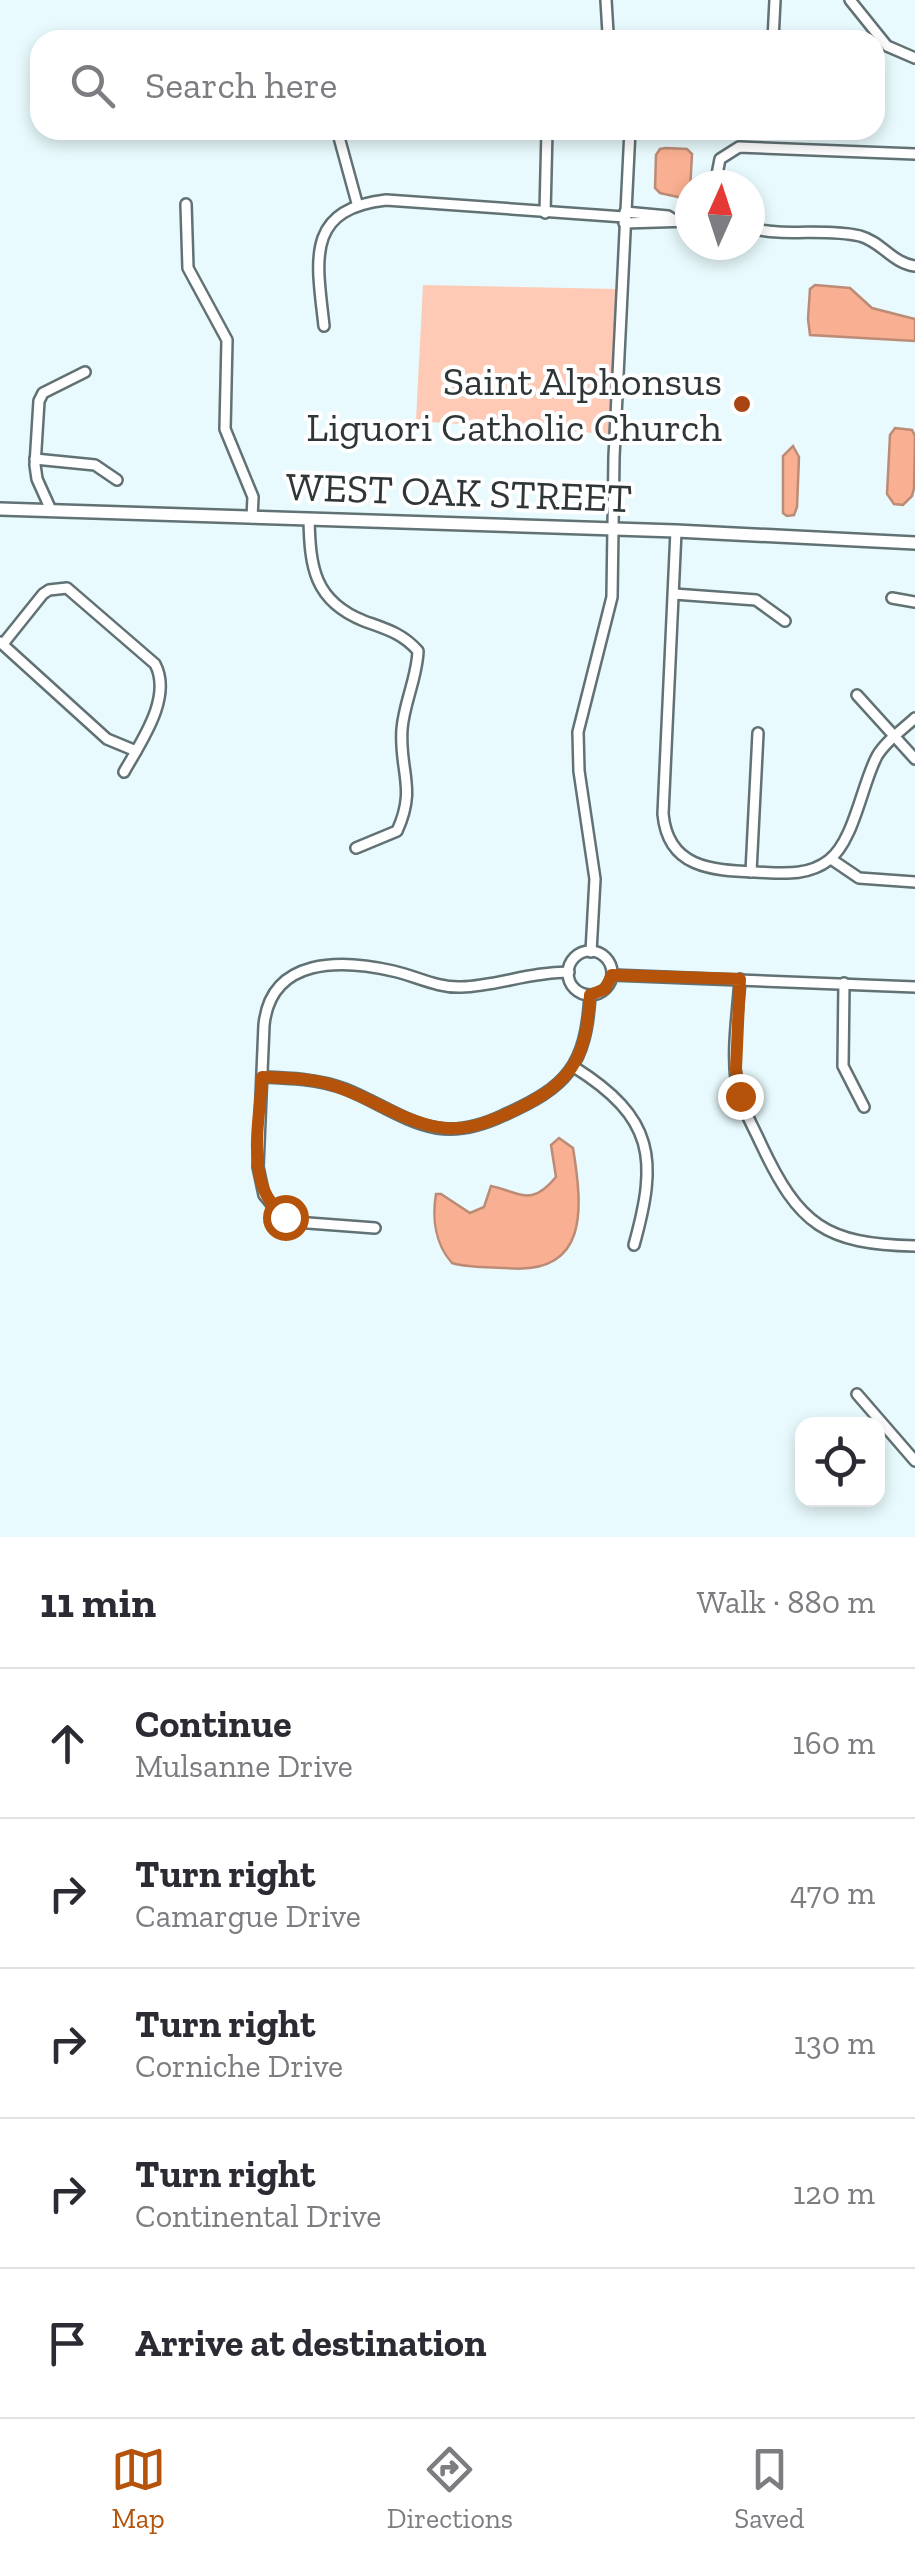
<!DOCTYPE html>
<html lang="en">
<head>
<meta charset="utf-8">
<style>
	:root { --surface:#fff; --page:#f7f7f7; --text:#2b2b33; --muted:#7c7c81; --line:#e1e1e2; --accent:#b45309 }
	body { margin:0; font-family:"Zilla Slab",serif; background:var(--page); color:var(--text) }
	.controls { position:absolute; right:30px; bottom:30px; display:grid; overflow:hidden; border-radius:20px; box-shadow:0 5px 15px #0003 }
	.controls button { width:90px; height:90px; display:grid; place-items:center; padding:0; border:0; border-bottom:2px solid var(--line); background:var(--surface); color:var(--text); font:50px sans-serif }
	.compass { position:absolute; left:675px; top:170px; width:90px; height:90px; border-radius:50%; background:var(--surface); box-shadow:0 5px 15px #0003; rotate:3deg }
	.stop { position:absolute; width:30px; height:30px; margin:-22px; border:8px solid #b45309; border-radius:50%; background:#fff }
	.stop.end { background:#b45309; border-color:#fff; box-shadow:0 2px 10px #0008 }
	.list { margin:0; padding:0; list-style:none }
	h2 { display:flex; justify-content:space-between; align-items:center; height:130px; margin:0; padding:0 40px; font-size:42px }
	h2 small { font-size:32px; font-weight:400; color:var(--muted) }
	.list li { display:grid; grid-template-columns:65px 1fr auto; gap:30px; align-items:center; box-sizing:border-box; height:150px; padding:0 40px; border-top:2px solid var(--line) }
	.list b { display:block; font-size:38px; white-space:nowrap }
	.list p { margin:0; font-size:32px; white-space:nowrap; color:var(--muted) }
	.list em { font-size:32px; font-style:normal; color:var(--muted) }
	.icon { flex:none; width:55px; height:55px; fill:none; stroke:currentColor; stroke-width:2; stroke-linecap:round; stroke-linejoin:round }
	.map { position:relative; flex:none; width:915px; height:1537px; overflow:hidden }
	.search { position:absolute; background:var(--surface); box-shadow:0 5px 15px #0003; left:30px; right:30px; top:30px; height:110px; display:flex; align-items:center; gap:25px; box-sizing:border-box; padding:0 35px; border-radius:30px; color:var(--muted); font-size:38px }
	.sheet { height:880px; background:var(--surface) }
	nav { display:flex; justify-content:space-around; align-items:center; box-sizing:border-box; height:140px; border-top:2px solid var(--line); background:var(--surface); font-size:28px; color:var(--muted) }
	nav a { display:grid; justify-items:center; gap:5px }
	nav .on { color:var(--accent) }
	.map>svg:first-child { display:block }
	.green { fill:#fecab6 }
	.water { fill:#f9af91; stroke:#bc8b76; stroke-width:2.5 }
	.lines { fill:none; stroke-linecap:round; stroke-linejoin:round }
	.minor-casing { stroke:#617174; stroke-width:14 }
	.major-casing { stroke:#617174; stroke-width:16 }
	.minor { stroke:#fff; stroke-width:9 }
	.major { stroke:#fff; stroke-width:11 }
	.route { stroke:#b45309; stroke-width:12 }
	.poi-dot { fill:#a94512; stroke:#fff; stroke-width:4 }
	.labels { text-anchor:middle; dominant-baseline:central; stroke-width:8; stroke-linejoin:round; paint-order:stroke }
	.poi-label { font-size:40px; fill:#2f3637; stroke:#fff; text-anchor:end }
	.street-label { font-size:40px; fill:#2f3637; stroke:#fff }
</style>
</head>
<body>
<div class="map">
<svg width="915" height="1537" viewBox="0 0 915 1537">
	<rect width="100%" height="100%" fill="#e8fafd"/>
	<polygon class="green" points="423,285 616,289 610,434 416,421"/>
	<g class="water">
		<polygon points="666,148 687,149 692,154 690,191 682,198 660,193 655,188 656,155 660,149"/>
		<polygon points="815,285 850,288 872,308 915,319 915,341 810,335 808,319 810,289"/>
		<polygon points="895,428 912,430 915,436 914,488 912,496 903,505 894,504 887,494 890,435"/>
		<polygon points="793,446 799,457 797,507 794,515 787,516 783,513 783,456"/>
		<path d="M559,1138L573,1148C583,1209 589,1276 506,1268C488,1267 469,1268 452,1263C435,1244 432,1218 436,1194H441L470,1213L484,1207L491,1186C522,1193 531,1207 556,1177L551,1145Z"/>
	</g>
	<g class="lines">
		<g class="minor-casing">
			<g id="minor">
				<polyline points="606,0 608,33 613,40"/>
				<polyline points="850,0 887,46 915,58"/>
				<polyline points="773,40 775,0"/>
				<polyline points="337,130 357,203"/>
				<polyline points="715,185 720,159 739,147 915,154"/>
				<polyline points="186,204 188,268 227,340 225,429 253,497 252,518"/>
				<polyline points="625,212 668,216 676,221"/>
				<polyline points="545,213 547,130"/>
				<polyline points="624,223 690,221"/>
				<path d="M750,228C786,237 824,228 860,236C882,242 892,263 915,266"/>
				<path d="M324,326C317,262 304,209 386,200L624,217"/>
				<polyline points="35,459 95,465 117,480"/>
				<polyline points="51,510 37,479 35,465 39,401 43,393 85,372"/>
				<path d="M309,519C310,567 314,601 364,621C386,629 402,633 418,651C417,678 404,703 402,729C399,771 417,788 397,831L356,848"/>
				<path d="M676,531L663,814C668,868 711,870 755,872C781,873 807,877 829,860C854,841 862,784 877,756C886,741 902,730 915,718"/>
				<polyline points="674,594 756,600 785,621"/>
				<polyline points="892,598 915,602"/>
				<polyline points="0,642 107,739 136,751"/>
				<path d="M3,644L43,594L49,590L67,588L155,664C173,698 140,743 124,772"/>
				<polyline points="857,695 915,759"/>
				<polyline points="831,859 859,878 915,882"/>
				<polyline points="751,872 758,733"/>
				<circle cx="590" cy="973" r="22"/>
				<polyline points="591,952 595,879 579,771 578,732 612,597 614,457 630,130"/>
				<polyline points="612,975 915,987"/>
				<path d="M740,979C738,1012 732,1047 736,1080C739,1103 752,1124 761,1144C799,1225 825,1244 915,1246"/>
				<polyline points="844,983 843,1066 864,1107"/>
				<path d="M574,1067C655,1118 658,1159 634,1245"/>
				<path d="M262,1077C291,1078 318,1079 345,1089C376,1101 404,1122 437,1128C461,1132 483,1125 504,1115C567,1087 586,1066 590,995"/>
				<path d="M375,1228L295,1222L277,1211L264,1195L258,1167L264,1025C271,957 341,959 393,971C416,976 437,988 461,987C497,986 529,972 569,972"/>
				<polyline points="857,1394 915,1461"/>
			</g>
		</g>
		<g class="major-casing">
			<polyline id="major" points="0,509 676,531 915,543"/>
		</g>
		<use href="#minor" class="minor"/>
		<use href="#major" class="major"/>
	</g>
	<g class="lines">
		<path class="route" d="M285,1217C243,1186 260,1122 262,1077C288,1078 313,1078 338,1087C371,1098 402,1121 437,1127C464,1132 487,1123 511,1112C570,1085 587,1060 590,995L605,989L612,975L740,979L736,1069L740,1096"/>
	</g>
	<circle class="poi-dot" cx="742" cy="404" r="10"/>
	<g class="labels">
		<g class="poi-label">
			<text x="722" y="381">Saint Alphonsus<tspan x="722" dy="46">Liguori Catholic Church</tspan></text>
		</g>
		<g class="street-label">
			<text transform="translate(459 492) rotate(2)">WEST OAK STREET</text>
		</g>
	</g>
</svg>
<div class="controls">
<button><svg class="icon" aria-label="locate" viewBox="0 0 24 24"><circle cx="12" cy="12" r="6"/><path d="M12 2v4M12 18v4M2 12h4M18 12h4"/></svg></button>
</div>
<svg class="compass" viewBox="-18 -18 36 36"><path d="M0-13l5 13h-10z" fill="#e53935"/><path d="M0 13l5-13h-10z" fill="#7c7c81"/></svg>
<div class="stop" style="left:285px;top:1217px"></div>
<div class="stop end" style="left:740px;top:1096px"></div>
<div class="search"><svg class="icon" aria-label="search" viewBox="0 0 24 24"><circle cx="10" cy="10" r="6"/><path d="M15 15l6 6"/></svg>Search here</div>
</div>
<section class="sheet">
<h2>11 min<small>Walk · 880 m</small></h2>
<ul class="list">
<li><svg class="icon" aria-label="ahead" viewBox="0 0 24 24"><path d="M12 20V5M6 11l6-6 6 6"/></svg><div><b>Continue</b><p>Mulsanne Drive</p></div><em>160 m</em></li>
<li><svg class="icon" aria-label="right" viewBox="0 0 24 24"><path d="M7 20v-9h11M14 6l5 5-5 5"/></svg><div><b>Turn right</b><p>Camargue Drive</p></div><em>470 m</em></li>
<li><svg class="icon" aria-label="right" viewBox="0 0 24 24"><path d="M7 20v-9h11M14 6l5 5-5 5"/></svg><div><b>Turn right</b><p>Corniche Drive</p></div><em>130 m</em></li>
<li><svg class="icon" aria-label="right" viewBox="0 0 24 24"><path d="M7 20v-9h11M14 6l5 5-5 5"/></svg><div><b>Turn right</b><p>Continental Drive</p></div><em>120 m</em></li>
<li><svg class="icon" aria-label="arrive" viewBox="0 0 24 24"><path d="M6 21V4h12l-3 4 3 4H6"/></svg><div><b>Arrive at destination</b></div></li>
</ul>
</section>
<nav>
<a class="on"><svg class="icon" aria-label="map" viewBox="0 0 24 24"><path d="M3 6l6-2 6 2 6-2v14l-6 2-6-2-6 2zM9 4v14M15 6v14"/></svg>Map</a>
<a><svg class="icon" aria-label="directions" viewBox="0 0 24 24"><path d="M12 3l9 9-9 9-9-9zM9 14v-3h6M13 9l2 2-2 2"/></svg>Directions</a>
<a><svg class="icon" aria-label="saved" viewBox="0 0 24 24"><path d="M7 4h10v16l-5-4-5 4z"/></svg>Saved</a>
</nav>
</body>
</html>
